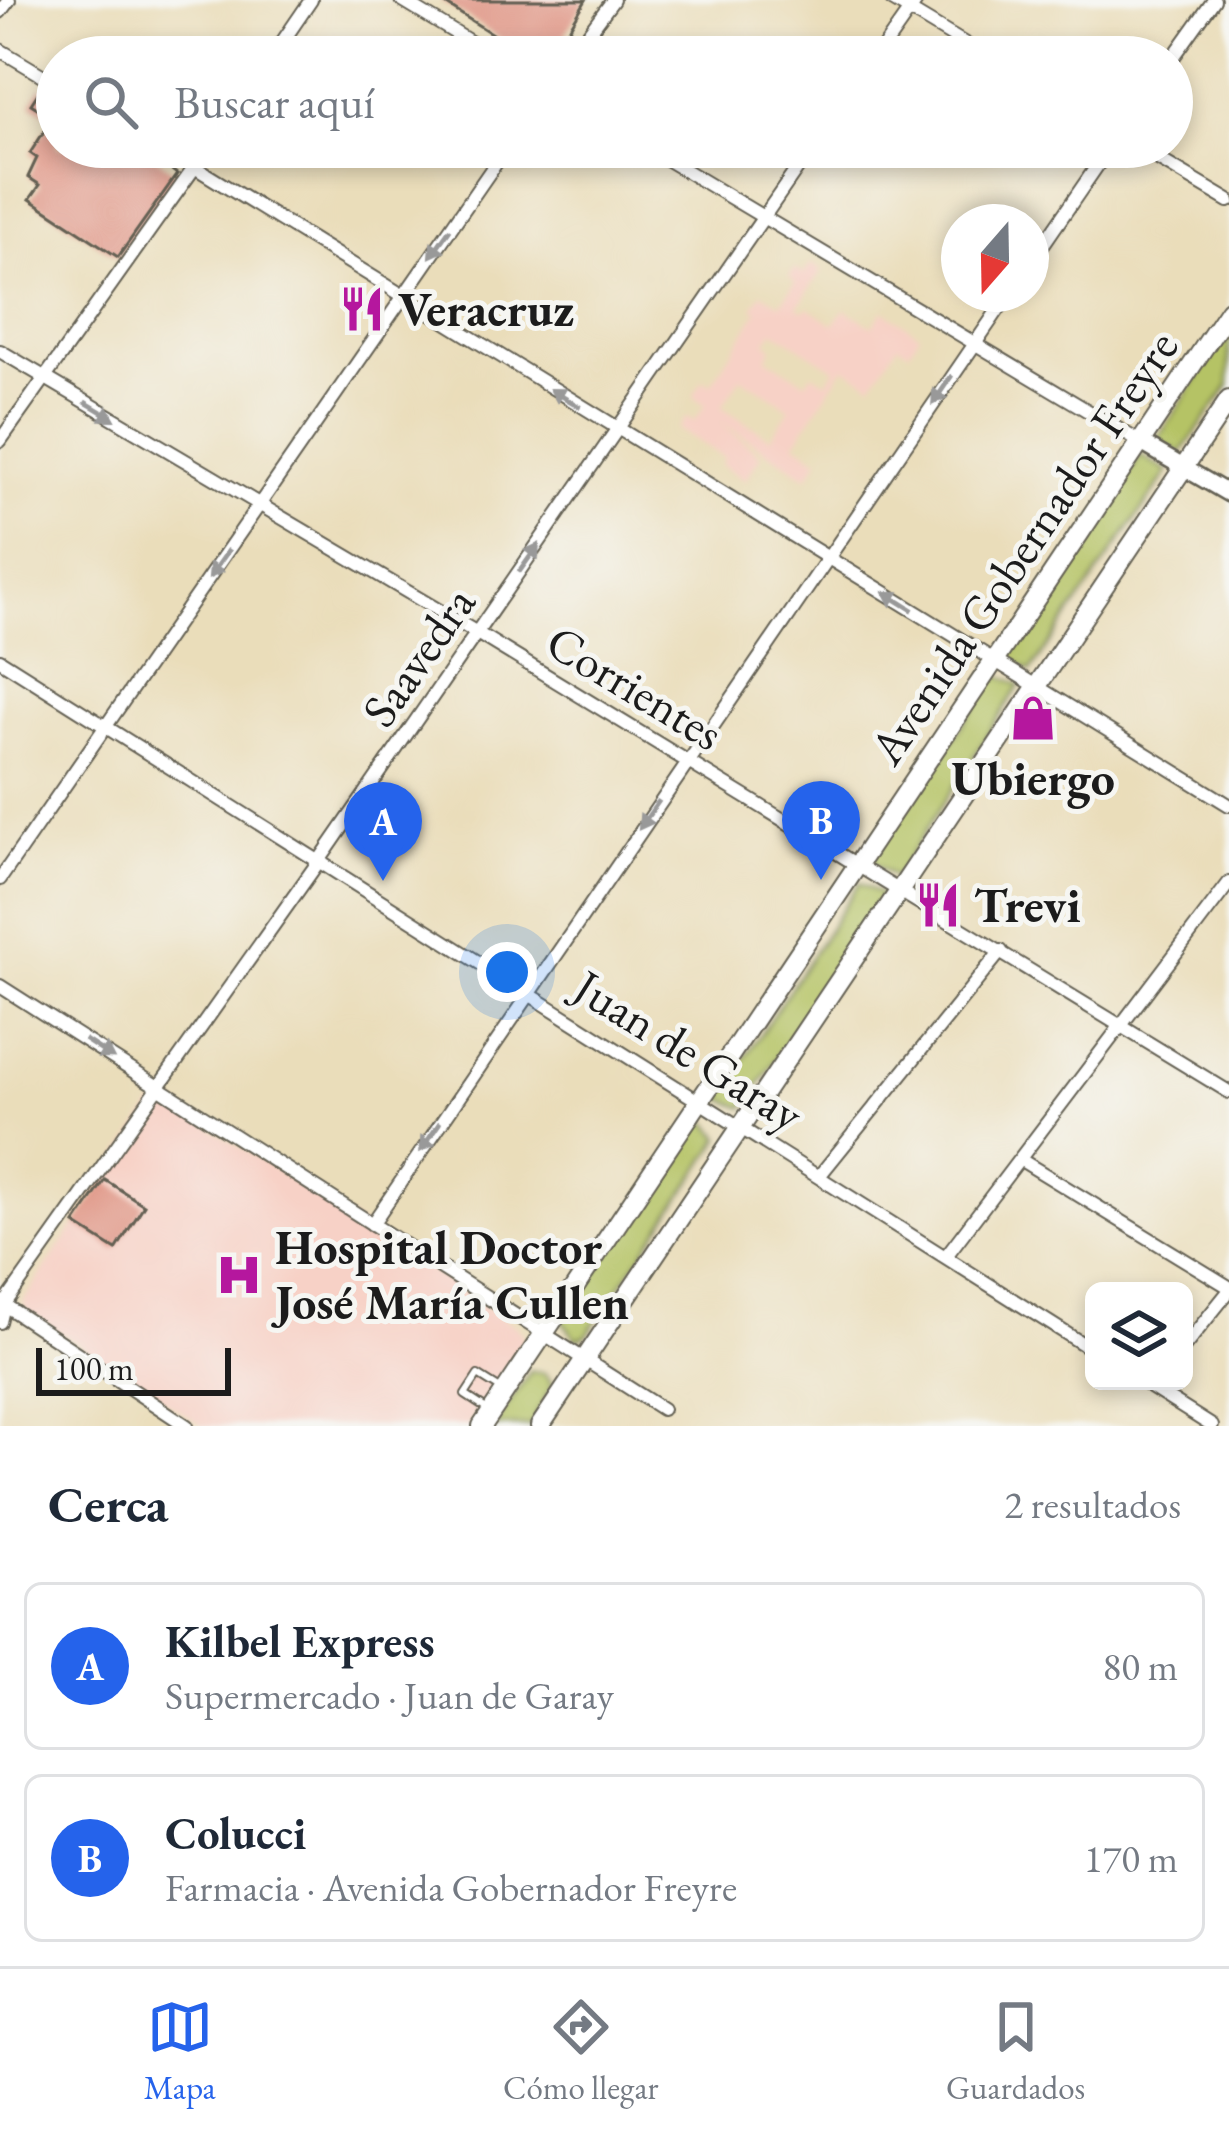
<!DOCTYPE html>
<html lang="es">
<head>
<meta charset="utf-8">
<style>
	:root { --surface:#fff; --page:#f6f6f7; --text:#1f2937; --muted:#747a83; --line:#e0e1e3; --accent:#2563eb }
	body { margin:0; font-family:"EB Garamond",serif; background:var(--page); color:var(--text) }
	.controls { position:absolute; right:36px; bottom:36px; display:grid; overflow:hidden; border-radius:18px; box-shadow:0 6px 18px #0003 }
	.controls button { width:108px; height:108px; display:grid; place-items:center; padding:0; border:0; border-bottom:3px solid var(--line); background:var(--surface); color:var(--text); font:60px sans-serif }
	.compass { position:absolute; left:941px; top:204px; width:108px; height:108px; border-radius:50%; background:var(--surface); box-shadow:0 6px 18px #0003; rotate:200deg }
	.scale { position:absolute; left:36px; bottom:30px; width:195px; box-sizing:border-box; padding-left:12px; border:6px solid #1c1c1c; border-top:0; font-size:33px; line-height:42px; white-space:nowrap; color:#1c1c1c; -webkit-text-stroke:9px #f6f6f2; paint-order:stroke }
	.you { position:absolute; left:507px; top:972px; width:42px; height:42px; margin:-30px; border:9px solid #fff; border-radius:50%; background:#1a73e8; box-shadow:0 0 0 18px #1a73e833 }
	.badge { display:grid; place-items:center; width:78px; height:78px; border-radius:50%; background:var(--accent); color:#fff; font-size:39px; font-weight:700 }
	.pin { position:absolute; translate:-50% -99px; filter:drop-shadow(0 3px 6px #0008) }
	.pin::after { content:''; position:absolute; top:63px; width:42px; height:36px; background:inherit; clip-path:polygon(0 0,100% 0,50% 100%) }
	.list { margin:0; padding:0; list-style:none }
	h2 { display:flex; justify-content:space-between; align-items:center; height:156px; margin:0; padding:0 48px; font-size:51px }
	h2 small { font-size:39px; font-weight:400; color:var(--muted) }
	.list li { display:grid; grid-template-columns:78px 1fr auto; gap:36px; align-items:center; box-sizing:border-box; height:168px; margin:0 24px 24px; padding:0 24px; border:3px solid var(--line); border-radius:18px }
	.list b { display:block; font-size:45px; white-space:nowrap }
	.list p { margin:0; font-size:39px; white-space:nowrap; color:var(--muted) }
	.list em { font-size:39px; font-style:normal; color:var(--muted) }
	.icon { flex:none; width:66px; height:66px; fill:none; stroke:currentColor; stroke-width:2; stroke-linecap:round; stroke-linejoin:round }
	.map { position:relative; flex:none; width:1229px; height:1426px; overflow:hidden }
	.search { position:absolute; background:var(--surface); box-shadow:0 6px 18px #0003; left:36px; right:36px; top:36px; height:132px; display:flex; align-items:center; gap:30px; box-sizing:border-box; padding:0 42px; border-radius:66px; color:var(--muted); font-size:45px }
	.sheet { height:540px; background:var(--surface) }
	nav { display:flex; justify-content:space-around; align-items:center; box-sizing:border-box; height:168px; border-top:3px solid var(--line); background:var(--surface); font-size:33px; color:var(--muted) }
	nav a { display:grid; justify-items:center; gap:6px }
	nav .on { color:var(--accent) }
	.map>svg:first-child { display:block }
	.built { fill:#f7d1c6; fill-rule:evenodd }
	.green { fill:#b5c365; stroke:#687040; stroke-width:3 }
	.building { fill:#df9281 }
	.lines { fill:none; stroke-linecap:round; stroke-linejoin:round }
	.service-casing { stroke:#646053; stroke-width:10 }
	.minor-casing { stroke:#646053; stroke-width:16 }
	.tertiary-casing { stroke:#646053; stroke-width:20 }
	.secondary-casing { stroke:#646053; stroke-width:22 }
	.service { stroke:#fff; stroke-width:6 }
	.minor { stroke:#fff; stroke-width:12 }
	.tertiary { stroke:#fff; stroke-width:15 }
	.secondary { stroke:#fff; stroke-width:18 }
	.oneway { fill:#999 }
	.labels { text-anchor:middle; dominant-baseline:central; stroke-width:10; stroke-linejoin:round; paint-order:stroke }
	.poi-label { font-size:48px; font-weight:bold; fill:#1c1c1c; stroke:#f6f6f2; text-anchor:start }
	.street-label { font-size:48px; fill:#1c1c1c; stroke:#f6f6f2 }
</style>
</head>
<body>
<div class="map">
<svg width="1229" height="1426" viewBox="0 0 1229 1426">
	<rect width="100%" height="100%" fill="#f6f6f2"/>
	<filter id="ink" filterUnits="userSpaceOnUse"><feTurbulence type="fractalNoise" baseFrequency=".00833" numOctaves="2"/><feDisplacementMap in="SourceGraphic" scale="24" xChannelSelector="R" yChannelSelector="G"/><feConvolveMatrix kernelMatrix="1 2 1 2 8 2 1 2 1" color-interpolation-filters="sRGB"/></filter>
	<filter id="wash" filterUnits="userSpaceOnUse"><feTurbulence type="fractalNoise" baseFrequency=".004" numOctaves="4" result="noise"/><feDisplacementMap in="SourceGraphic" scale="48" xChannelSelector="R" yChannelSelector="G"/><feGaussianBlur stdDeviation="2.7" result="paint"/><feColorMatrix in="noise" values="0 0 0 0 0 0 0 0 0 0 0 0 0 0 0 0 0 1.4 0 .05"/><feComposite in="paint" operator="in"/></filter>
	<g filter="url(#wash)">
		<rect width="100%" height="100%" fill="#eaddba"/>
		<g class="built">
			<path d="M811,263L822,270L798,307L804,311L808,307L834,324L845,309L872,326L883,310L920,334L909,351L898,345L872,384L844,367L795,443L819,459L808,477L719,421L761,455L745,480L721,465L724,458L678,429L686,417L694,421L705,405L693,396L703,380L711,384L758,311L753,307L762,293L781,304L795,282L789,277L794,269L804,274ZM774,331L835,369L827,382L812,373L806,382L767,358L773,347L766,342ZM741,377L790,408L771,438L722,407Z"/>
			<polygon points="168,1100 520,1329 524,1340 468,1426 203,1426 26,1310 23,1301 75,1224 116,1249 144,1205 104,1179 156,1102"/>
		</g>
		<g class="green">
			<polygon points="1229,329 1229,386 1181,453 1157,440"/>
			<polygon points="1141,455 1168,472 1031,671 1008,657"/>
			<polygon points="997,674 1020,685 895,878 870,861"/>
			<polygon points="859,883 882,895 744,1108 719,1097"/>
			<polygon points="708,1122 721,1138 587,1335 577,1339 562,1321 696,1123"/>
			<polygon points="531,1371 544,1373 553,1384 530,1426 494,1426"/>
		</g>
		<g id="blocks">
			<g class="building">
				<polygon points="439,0 586,0 552,57 528,57"/>
				<polygon points="42,87 57,94 57,147 142,147 177,174 118,257 30,199 40,185 28,177 37,158 30,153 53,118 31,104"/>
				<polygon points="105,1180 144,1205 116,1250 75,1224"/>
			</g>
		</g>
	</g>
	<g filter="url(#ink)">
		<use href="#blocks" fill-opacity="0" stroke="#646053" stroke-width="3"/>
		<g class="lines">
			<g class="service-casing">
				<polyline id="service" points="491,1412 465,1395 478,1375 502,1390"/>
			</g>
			<g class="minor-casing">
				<g id="minor">
					<polyline points="401,0 495,57"/>
					<polyline points="892,0 987,57"/>
					<polyline points="0,12 9,0"/>
					<polyline points="0,50 57,84"/>
					<polyline points="272,57 311,0"/>
					<polyline points="571,57 613,0"/>
					<polyline points="877,57 917,0"/>
					<polyline points="1172,59 1214,0"/>
					<polyline points="162,147 1229,805"/>
					<polyline points="646,147 1140,442"/>
					<polyline points="1138,147 1229,201"/>
					<polyline points="1031,262 1110,147"/>
					<polyline points="0,351 477,633 1229,1092"/>
					<polyline points="0,441 209,147"/>
					<polyline points="0,660 1094,1351"/>
					<polyline points="0,879 507,147"/>
					<polyline points="0,986 662,1409"/>
					<polyline points="1021,1160 1229,1287"/>
					<polyline points="820,1175 1001,951"/>
					<polyline points="372,1224 1009,294"/>
					<polyline points="946,1256 1229,883"/>
					<polyline points="0,1302 187,1426"/>
					<polyline points="0,1322 4,1305 319,861 812,147"/>
					<polyline points="1184,1347 1229,1291"/>
					<polyline points="1141,1381 1212,1426"/>
				</g>
			</g>
			<g class="tertiary-casing">
				<polyline id="tertiary" points="1140,442 1229,494"/>
			</g>
			<g class="secondary-casing">
				<g id="secondary">
					<polyline points="482,1426 1229,310"/>
					<polyline points="540,1426 1229,400"/>
				</g>
			</g>
			<use href="#service" class="service"/>
			<use href="#minor" class="minor"/>
			<use href="#tertiary" class="tertiary"/>
			<use href="#secondary" class="secondary"/>
		</g>
		<defs><path id="oneway-solid" d="M-6-.8H1V-3.2L6.5 0L1 3.2V.8H-6Z" transform="scale(3)"/></defs>
		<g class="oneway">
			<use href="#oneway-solid" transform="translate(440 243) rotate(125)"/>
			<use href="#oneway-solid" transform="translate(942 390) rotate(124)"/>
			<use href="#oneway-solid" transform="translate(565 398) rotate(-149)"/>
			<use href="#oneway-solid" transform="translate(100 411) rotate(31)"/>
			<use href="#oneway-solid" transform="translate(529 558) rotate(-55)"/>
			<use href="#oneway-solid" transform="translate(219 564) rotate(125)"/>
			<use href="#oneway-solid" transform="translate(898 601) rotate(-148)"/>
			<use href="#oneway-solid" transform="translate(649 815) rotate(125)"/>
			<use href="#oneway-solid" transform="translate(99 1049) rotate(33)"/>
			<use href="#oneway-solid" transform="translate(430 1137) rotate(124)"/>
		</g>
	</g>
	<defs>
		<g id="restaurant-bare" transform="scale(3.6)"><path d="M-5-6h1v4h1v-4h1v4h1v-4h1v5L-1.5 .5V6h-2V.5L-5-1ZM5-6V6H3V1.5H1.5Q1.5-4 5-6Z" fill="#b5179e" stroke="#f6f6f2" stroke-width="2.5" paint-order="stroke"/></g>
		<g id="shop-bare" transform="scale(3.6)"><path d="M-5-2.5h2.3a2.7 3.5 0 0 1 5.4 0H5L5.5 6h-11ZM-1.5-2.5h3a1.5 2.3 0 0 0-3 0Z" fill="#b5179e" stroke="#f6f6f2" stroke-width="2.5" paint-order="stroke"/></g>
		<g id="hospital-bare" transform="scale(3.6)"><path d="M-5-5h3v3.5h4V-5h3V5h-3V1.5h-4V5h-3Z" fill="#b5179e" stroke="#f6f6f2" stroke-width="2.5" paint-order="stroke"/></g>
	</defs>
	<g fill-rule="evenodd">
		<use href="#restaurant-bare" x="362" y="309"/>
		<use href="#shop-bare" x="1033" y="718"/>
		<use href="#restaurant-bare" x="938" y="905"/>
		<use href="#hospital-bare" x="239" y="1275"/>
	</g>
	<g class="labels">
		<g class="poi-label">
			<text x="398" y="309">Veracruz</text>
			<text x="1033" y="778" text-anchor="middle">Ubiergo</text>
			<text x="974" y="905">Trevi</text>
			<text x="275" y="1247">Hospital Doctor<tspan x="275" dy="55">José María Cullen</tspan></text>
		</g>
		<g class="street-label">
			<text transform="translate(1023 547) rotate(-56)">Avenida Gobernador Freyre</text>
			<text transform="translate(418 656) rotate(-55)">Saavedra</text>
			<text transform="translate(635 687) rotate(31)">Corrientes</text>
			<text transform="translate(689 1050) rotate(32)">Juan de Garay</text>
		</g>
	</g>
</svg>
<div class="controls">
<button><svg class="icon" aria-label="layers" viewBox="0 0 24 24"><path d="M12 4l9 5-9 5-9-5zM3 14l9 5 9-5"/></svg></button>
</div>
<svg class="compass" viewBox="-18 -18 36 36"><path d="M0-13l5 13h-10z" fill="#e53935"/><path d="M0 13l5-13h-10z" fill="#747a83"/></svg>
<div class="scale">100 m</div>
<div class="you"></div>
<div class="pin badge" style="left:383px;top:881px">A</div>
<div class="pin badge" style="left:821px;top:880px">B</div>
<div class="search"><svg class="icon" aria-label="search" viewBox="0 0 24 24"><circle cx="10" cy="10" r="6"/><path d="M15 15l6 6"/></svg>Buscar aquí</div>
</div>
<section class="sheet">
<h2>Cerca<small>2 resultados</small></h2>
<ul class="list">
<li><span class="badge">A</span><div><b>Kilbel Express</b><p>Supermercado · Juan de Garay</p></div><em>80 m</em></li>
<li><span class="badge">B</span><div><b>Colucci</b><p>Farmacia · Avenida Gobernador Freyre</p></div><em>170 m</em></li>
</ul>
</section>
<nav>
<a class="on"><svg class="icon" aria-label="map" viewBox="0 0 24 24"><path d="M3 6l6-2 6 2 6-2v14l-6 2-6-2-6 2zM9 4v14M15 6v14"/></svg>Mapa</a>
<a><svg class="icon" aria-label="directions" viewBox="0 0 24 24"><path d="M12 3l9 9-9 9-9-9zM9 14v-3h6M13 9l2 2-2 2"/></svg>Cómo llegar</a>
<a><svg class="icon" aria-label="saved" viewBox="0 0 24 24"><path d="M7 4h10v16l-5-4-5 4z"/></svg>Guardados</a>
</nav>
</body>
</html>
